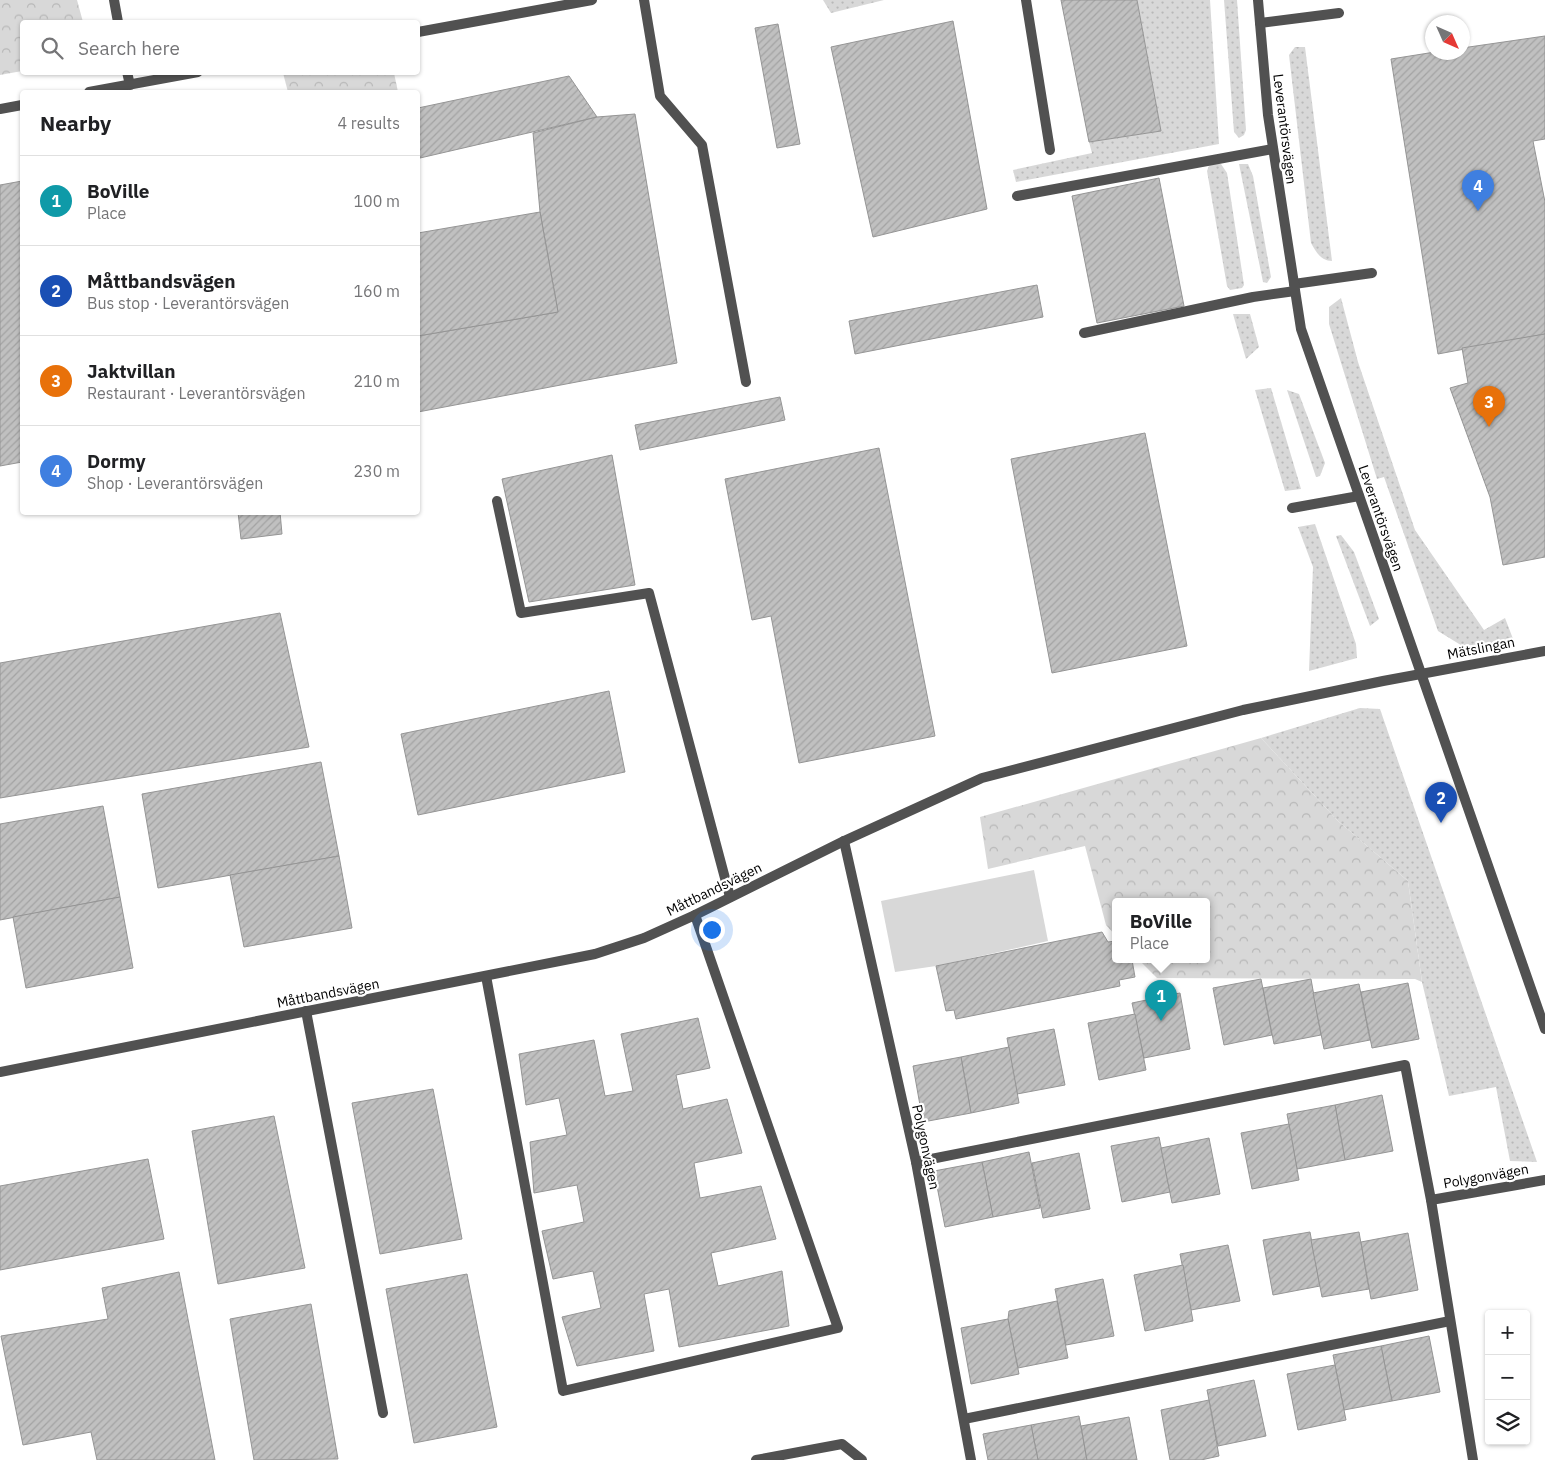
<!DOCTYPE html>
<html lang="en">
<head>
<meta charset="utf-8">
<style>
	:root { --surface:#fff; --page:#f2f2f2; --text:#202124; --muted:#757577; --line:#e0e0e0; --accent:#000 }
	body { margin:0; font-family:"IBM Plex Sans",sans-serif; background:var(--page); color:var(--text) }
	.controls { position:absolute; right:15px; bottom:15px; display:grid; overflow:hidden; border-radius:5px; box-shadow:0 1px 4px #0004 }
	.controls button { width:45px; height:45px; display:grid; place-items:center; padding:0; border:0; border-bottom:1px solid var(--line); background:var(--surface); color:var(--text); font:25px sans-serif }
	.compass { position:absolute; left:1425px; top:15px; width:45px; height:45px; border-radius:50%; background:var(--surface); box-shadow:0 1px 4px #0004; rotate:135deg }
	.you { position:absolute; left:711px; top:929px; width:18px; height:18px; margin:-12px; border:4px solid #fff; border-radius:50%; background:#1a73e8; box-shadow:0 0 0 8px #1a73e833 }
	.badge { display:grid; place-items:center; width:32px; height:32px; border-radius:50%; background:var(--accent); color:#fff; font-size:16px; font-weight:700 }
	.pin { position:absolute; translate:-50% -41px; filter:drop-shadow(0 1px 2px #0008) }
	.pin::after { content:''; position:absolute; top:26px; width:18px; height:15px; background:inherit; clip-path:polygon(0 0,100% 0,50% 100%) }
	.popup { position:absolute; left:1112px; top:898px; width:98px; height:65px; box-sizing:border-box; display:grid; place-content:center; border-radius:5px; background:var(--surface); filter:drop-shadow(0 1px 4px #0005); font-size:16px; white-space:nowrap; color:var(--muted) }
	.popup b { font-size:19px; color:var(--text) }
	.popup::after { content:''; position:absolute; left:50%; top:100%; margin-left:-10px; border:10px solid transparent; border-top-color:var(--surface) }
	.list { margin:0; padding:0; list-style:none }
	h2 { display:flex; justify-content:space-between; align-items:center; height:65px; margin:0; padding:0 20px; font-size:21px }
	h2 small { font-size:16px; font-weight:400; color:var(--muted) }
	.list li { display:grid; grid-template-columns:32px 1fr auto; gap:15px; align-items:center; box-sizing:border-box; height:90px; padding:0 20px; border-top:1px solid var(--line) }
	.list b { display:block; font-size:19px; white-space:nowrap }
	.list p { margin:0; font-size:16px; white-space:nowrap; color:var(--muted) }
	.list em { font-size:16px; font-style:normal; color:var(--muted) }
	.icon { flex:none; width:28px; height:28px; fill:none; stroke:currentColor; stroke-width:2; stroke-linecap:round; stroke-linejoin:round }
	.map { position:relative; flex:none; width:1545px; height:1460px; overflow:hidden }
	.search { position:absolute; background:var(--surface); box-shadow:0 1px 4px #0004; left:20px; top:20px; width:400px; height:55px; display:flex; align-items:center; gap:12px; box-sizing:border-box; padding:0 18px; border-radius:5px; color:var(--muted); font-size:19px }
	.panel { position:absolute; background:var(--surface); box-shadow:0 1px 4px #0004; left:20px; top:90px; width:400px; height:425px; border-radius:5px }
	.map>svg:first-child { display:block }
	.grass { fill:url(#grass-dots) }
	.forest { fill:url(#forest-crowns) }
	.garden { fill:#d8d8d8 }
	.building { fill:url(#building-hatch); stroke:#959595 }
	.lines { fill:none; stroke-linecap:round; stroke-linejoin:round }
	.lane { stroke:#515151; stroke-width:10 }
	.street { stroke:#515151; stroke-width:10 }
	.labels { text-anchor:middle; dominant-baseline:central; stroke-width:4.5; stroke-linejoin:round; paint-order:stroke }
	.street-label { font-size:14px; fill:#000; stroke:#fff }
</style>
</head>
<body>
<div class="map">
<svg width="1545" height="1460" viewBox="0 0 1545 1460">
	<defs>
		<pattern id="grass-dots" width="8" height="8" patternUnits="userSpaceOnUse" patternTransform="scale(1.25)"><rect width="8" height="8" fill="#d8d8d8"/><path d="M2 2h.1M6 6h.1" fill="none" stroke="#b8b8b8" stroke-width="1.8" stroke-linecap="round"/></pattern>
		<pattern id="forest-crowns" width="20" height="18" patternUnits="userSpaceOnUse" patternTransform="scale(1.25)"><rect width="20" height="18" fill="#d8d8d8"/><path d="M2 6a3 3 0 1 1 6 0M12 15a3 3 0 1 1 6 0" fill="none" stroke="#b8b8b8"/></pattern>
		<pattern id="building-hatch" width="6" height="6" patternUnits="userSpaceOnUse" patternTransform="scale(1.25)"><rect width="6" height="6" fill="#c0c0c0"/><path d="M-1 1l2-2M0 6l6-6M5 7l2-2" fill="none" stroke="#a3a3a3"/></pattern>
	</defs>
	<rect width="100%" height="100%" fill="#fff"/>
	<g class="grass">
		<polygon points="823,0 884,0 831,13"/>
		<polygon points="1137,0 1210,0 1219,144 1016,182 1013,170 1092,153 1089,142 1161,131"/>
		<polygon points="1224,0 1237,0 1246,130 1244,135 1239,138 1234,132"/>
		<path d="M1295,47H1305L1332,261C1321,261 1316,252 1311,243L1289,55Z"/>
		<polygon points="1210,163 1221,164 1227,173 1244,285 1242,288 1230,290 1227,286 1207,171"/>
		<polygon points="1239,164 1248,164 1253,176 1271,277 1267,283 1263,282"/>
		<polygon points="1341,298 1358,362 1415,530 1484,630 1505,618 1515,644 1488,647 1471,645 1464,647 1438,631 1384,477 1377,479 1329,324 1329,307"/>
		<polygon points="1233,314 1250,314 1259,347 1246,359"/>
		<polygon points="1271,388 1301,489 1285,491 1255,390"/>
		<polygon points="1287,390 1299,394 1325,463 1320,476 1316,477"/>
		<polygon points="1315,524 1356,644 1357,658 1309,671 1313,567 1298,527"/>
		<polygon points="1341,535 1354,552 1379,619 1370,626 1336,536"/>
		<polygon points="1360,708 1380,709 1537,1162 1510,1161 1496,1087 1449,1096 1422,982 1408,881 1338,821 1261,738"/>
	</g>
	<g class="forest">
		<polygon points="0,0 77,0 83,22 22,22 22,71 0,75"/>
		<polygon points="283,73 394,73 398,92 288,92"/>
		<polygon points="1261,738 1338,821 1408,881 1422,982 1415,979 1157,978 1139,960 1206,960 1206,902 1116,902 1116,936 1106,925 1085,846 988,869 980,817"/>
	</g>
	<polygon class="garden" points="1034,870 1048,941 936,966 895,972 881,901"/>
	<g class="building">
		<polygon points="1061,0 1137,0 1161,131 1089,142"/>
		<polygon points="953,21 987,209 873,237 831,47"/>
		<polygon points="778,24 800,144 777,148 755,28"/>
		<polygon points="1545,36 1545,139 1533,141 1545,202 1545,334 1438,354 1391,59 1435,52 1462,52 1462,48"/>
		<polygon points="569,76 597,117 420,158 418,148 418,108"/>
		<polygon points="635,114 677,363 418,412 418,336 558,312 540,212 533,133 597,117"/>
		<polygon points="1159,178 1184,306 1097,323 1072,196"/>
		<polygon points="22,181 22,462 0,466 0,185"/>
		<polygon points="540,212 558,312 418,336 418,233"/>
		<polygon points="1037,285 1043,317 855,354 849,321"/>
		<polygon points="1545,334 1545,557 1503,565 1490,497 1450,388 1468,383 1462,348"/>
		<polygon points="780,397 785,420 640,450 635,425"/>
		<polygon points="1145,433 1187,646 1052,673 1011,459"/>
		<polygon points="879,448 935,736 799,763 771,616 752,620 725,479"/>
		<polygon points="612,455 635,585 529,602 502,479"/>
		<polygon points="238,512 280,512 282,534 241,539"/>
		<polygon points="280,613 309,747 0,798 0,663"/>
		<polygon points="609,691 625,772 418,815 401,734"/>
		<polygon points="321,762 339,856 158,888 142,794"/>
		<polygon points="103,806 120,897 0,920 0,824"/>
		<polygon points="339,856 352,928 244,947 230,875"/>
		<polygon points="120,897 133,968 26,988 13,917"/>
		<polygon points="1102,932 1108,942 1116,941 1116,960 1132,960 1135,977 1119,980 1120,986 956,1019 954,1010 946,1011 936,966"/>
		<polygon points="1261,979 1272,1035 1224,1045 1213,988"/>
		<polygon points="1311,979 1321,1035 1274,1044 1263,988"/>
		<polygon points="1408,983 1419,1039 1372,1048 1361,992"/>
		<polygon points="1359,984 1370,1040 1324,1049 1313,993"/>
		<polygon points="1180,993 1190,1049 1144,1058 1132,1003"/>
		<polygon points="1135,1014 1146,1070 1099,1080 1088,1023"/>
		<polygon points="698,1018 710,1068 676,1075 683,1109 727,1099 742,1153 694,1163 700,1198 761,1186 776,1239 711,1253 718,1286 782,1271 789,1326 679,1347 669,1289 644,1294 654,1351 577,1366 562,1317 601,1308 593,1271 553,1279 542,1231 584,1222 577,1185 534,1193 530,1142 567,1135 559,1098 526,1105 519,1054 594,1040 605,1096 633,1091 621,1034"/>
		<polygon points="1054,1029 1065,1085 1017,1094 1007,1038"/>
		<polygon points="1009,1047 1019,1103 971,1113 961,1057"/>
		<polygon points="961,1057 971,1113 923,1122 913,1066"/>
		<polygon points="433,1089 462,1239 380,1254 352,1103"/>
		<polygon points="1382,1095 1393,1151 1345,1160 1335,1105"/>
		<polygon points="1335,1105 1345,1160 1297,1169 1287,1114"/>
		<polygon points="274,1116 305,1268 218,1284 192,1131"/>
		<polygon points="1289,1124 1299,1180 1252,1189 1241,1133"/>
		<polygon points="1159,1137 1170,1192 1122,1202 1111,1146"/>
		<polygon points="1209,1138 1220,1194 1172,1203 1161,1148"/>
		<polygon points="1029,1152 1040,1208 993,1217 982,1162"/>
		<polygon points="1079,1153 1090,1209 1043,1218 1032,1163"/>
		<polygon points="148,1159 164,1239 0,1270 0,1186"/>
		<polygon points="982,1162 993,1217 945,1227 934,1171"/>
		<polygon points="1310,1232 1320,1286 1273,1295 1263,1240"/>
		<polygon points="1359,1232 1369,1289 1322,1297 1311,1240"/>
		<polygon points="1408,1233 1418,1290 1371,1299 1361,1242"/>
		<polygon points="1228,1245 1240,1301 1191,1310 1180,1254"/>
		<polygon points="1183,1265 1193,1321 1145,1331 1134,1275"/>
		<polygon points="179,1272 215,1460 97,1460 91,1432 23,1445 1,1336 108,1319 102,1288"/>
		<polygon points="467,1274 497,1427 414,1443 386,1289"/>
		<polygon points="1103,1279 1114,1336 1066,1345 1055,1289"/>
		<polygon points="1057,1301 1068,1358 1018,1368 1008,1319 1009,1311"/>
		<polygon points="311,1304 338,1459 254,1460 230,1319"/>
		<polygon points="1008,1319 1019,1374 971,1384 961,1328"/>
		<polygon points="1429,1336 1440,1392 1392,1401 1381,1346"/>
		<polygon points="1381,1346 1392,1401 1344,1410 1333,1355"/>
		<polygon points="1335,1365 1346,1420 1298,1430 1287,1374"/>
		<polygon points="1254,1380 1266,1436 1218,1446 1207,1390"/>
		<polygon points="1209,1400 1219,1456 1201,1460 1170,1460 1161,1410"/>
		<polygon points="1079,1416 1087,1460 1038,1460 1031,1425"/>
		<polygon points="1129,1417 1137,1460 1087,1460 1081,1426"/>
		<polygon points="1031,1425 1038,1460 988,1460 983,1434"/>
	</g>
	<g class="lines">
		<g class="lane">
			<polyline points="644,0 660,96 702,145 746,382"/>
			<polyline points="1026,0 1050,150"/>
			<polyline points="1260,23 1339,13"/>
			<polyline points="1017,196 1273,149"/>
			<polyline points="1294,284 1372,273"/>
			<polyline points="1084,333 1253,297 1295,291"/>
			<polyline points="497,501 521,613 649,593 730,897"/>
			<polyline points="1292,508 1359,496"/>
			<polyline points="486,976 563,1391 838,1328 695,915"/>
			<polyline points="306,1011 383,1413"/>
			<polyline points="916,1162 1405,1065 1431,1200 1473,1460"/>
			<polyline points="1431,1200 1545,1180"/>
			<polyline points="964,1419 1450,1321"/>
			<polyline points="756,1460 842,1444 862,1460"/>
		</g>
		<g class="street">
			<polyline points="114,0 118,22"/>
			<polyline points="1258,0 1268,115 1301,329 1545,1029"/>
			<polyline points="418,32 592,0"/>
			<polyline points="127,72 130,85"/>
			<polyline points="89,92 198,72"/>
			<polyline points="0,109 22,105"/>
			<polyline points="844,841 916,1162 971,1460"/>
			<polyline points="0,1072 595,954 644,938 695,915 844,841 982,778 1243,710 1383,681 1545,651"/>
		</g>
	</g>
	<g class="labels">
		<g class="street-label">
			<text transform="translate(1285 129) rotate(83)">Leverantörsvägen</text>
			<text transform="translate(1381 518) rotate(71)">Leverantörsvägen</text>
			<text transform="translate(1481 648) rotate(-11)">Mätslingan</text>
			<text transform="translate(714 889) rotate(-26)">Måttbandsvägen</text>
			<text transform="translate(328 993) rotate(-11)">Måttbandsvägen</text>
			<text transform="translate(926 1147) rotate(78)">Polygonvägen</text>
			<text transform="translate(1486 1176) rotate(-10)">Polygonvägen</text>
		</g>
	</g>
</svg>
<div class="controls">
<button>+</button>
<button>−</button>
<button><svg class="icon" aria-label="layers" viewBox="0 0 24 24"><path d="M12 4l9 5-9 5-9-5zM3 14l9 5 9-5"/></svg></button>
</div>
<svg class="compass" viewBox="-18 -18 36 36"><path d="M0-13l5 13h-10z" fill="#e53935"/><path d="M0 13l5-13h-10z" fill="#757577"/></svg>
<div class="you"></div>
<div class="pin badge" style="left:1161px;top:1021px;background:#0f9aa8">1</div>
<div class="popup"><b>BoVille</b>Place</div>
<div class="pin badge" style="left:1441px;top:823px;background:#1a4fb4">2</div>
<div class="pin badge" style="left:1489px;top:427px;background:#e8710a">3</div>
<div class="pin badge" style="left:1478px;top:211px;background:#3f7fe0">4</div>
<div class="search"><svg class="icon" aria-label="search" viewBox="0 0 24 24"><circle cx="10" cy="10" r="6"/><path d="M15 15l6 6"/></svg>Search here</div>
<section class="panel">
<h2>Nearby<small>4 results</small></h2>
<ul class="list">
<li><span class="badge" style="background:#0f9aa8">1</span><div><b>BoVille</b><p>Place</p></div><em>100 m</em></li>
<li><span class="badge" style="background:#1a4fb4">2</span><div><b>Måttbandsvägen</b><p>Bus stop · Leverantörsvägen</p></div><em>160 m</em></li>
<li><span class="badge" style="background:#e8710a">3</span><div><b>Jaktvillan</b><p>Restaurant · Leverantörsvägen</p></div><em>210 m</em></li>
<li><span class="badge" style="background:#3f7fe0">4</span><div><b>Dormy</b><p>Shop · Leverantörsvägen</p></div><em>230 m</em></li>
</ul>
</section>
</div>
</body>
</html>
